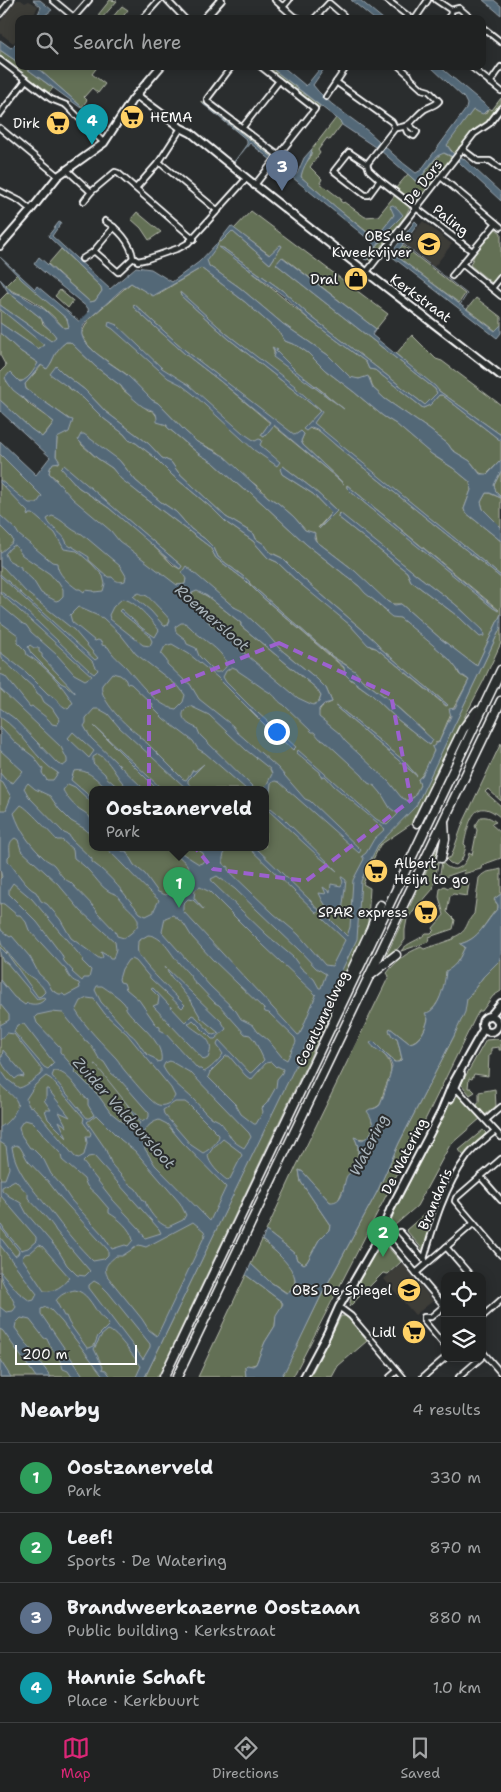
<!DOCTYPE html>
<html lang="en">
<head>
<meta charset="utf-8">
<style>
	:root { --surface:#202222; --page:#2d2f2f; --text:#f1f3f6; --muted:#a2a4a5; --line:#3d3f40; --accent:#db2777 }
	body { margin:0; font-family:"Shantell Sans",sans-serif; background:var(--page); color:var(--text) }
	.controls { position:absolute; right:15px; bottom:15px; display:grid; overflow:hidden; border-radius:10px; box-shadow:0 2px 12px #0003 }
	.controls button { width:45px; height:45px; display:grid; place-items:center; padding:0; border:0; border-bottom:1px solid var(--line); background:var(--surface); color:var(--text); font:25px sans-serif }
	.scale { position:absolute; left:15px; bottom:12px; width:122px; box-sizing:border-box; padding-left:5px; border:2px solid #fff; border-top:0; font-size:14px; line-height:18px; white-space:nowrap; color:#fff; -webkit-text-stroke:4px #2a2d2e; paint-order:stroke }
	.you { position:absolute; left:276px; top:731px; width:18px; height:18px; margin:-12px; border:4px solid #fff; border-radius:50%; background:#1a73e8; box-shadow:0 0 0 8px #1a73e833 }
	.badge { display:grid; place-items:center; width:32px; height:32px; border-radius:50%; background:var(--accent); color:#fff; font-size:16px; font-weight:700 }
	.pin { position:absolute; translate:-50% -41px; filter:drop-shadow(0 1px 2px #0008) }
	.pin::after { content:''; position:absolute; top:26px; width:18px; height:15px; background:inherit; clip-path:polygon(0 0,100% 0,50% 100%) }
	.popup { position:absolute; left:89px; top:786px; width:180px; height:65px; box-sizing:border-box; display:grid; place-content:center; border-radius:10px; background:var(--surface); filter:drop-shadow(0 1px 4px #0005); font-size:16px; white-space:nowrap; color:var(--muted) }
	.popup b { font-size:19px; color:var(--text) }
	.popup::after { content:''; position:absolute; left:50%; top:100%; margin-left:-10px; border:10px solid transparent; border-top-color:var(--surface) }
	.list { margin:0; padding:0; list-style:none }
	h2 { display:flex; justify-content:space-between; align-items:center; height:65px; margin:0; padding:0 20px; font-size:21px }
	h2 small { font-size:16px; font-weight:400; color:var(--muted) }
	.list li { display:grid; grid-template-columns:32px 1fr auto; gap:15px; align-items:center; box-sizing:border-box; height:70px; padding:0 20px; border-top:1px solid var(--line) }
	.list b { display:block; font-size:19px; white-space:nowrap }
	.list p { margin:0; font-size:16px; white-space:nowrap; color:var(--muted) }
	.list em { font-size:16px; font-style:normal; color:var(--muted) }
	.icon { flex:none; width:28px; height:28px; fill:none; stroke:currentColor; stroke-width:2; stroke-linecap:round; stroke-linejoin:round }
	.map { position:relative; flex:none; width:501px; height:1377px; overflow:hidden }
	.search { position:absolute; background:var(--surface); box-shadow:0 2px 12px #0003; left:15px; right:15px; top:15px; height:55px; display:flex; align-items:center; gap:12px; box-sizing:border-box; padding:0 18px; border-radius:10px; color:var(--muted); font-size:19px }
	.sheet { height:345px; background:var(--surface) }
	nav { display:flex; justify-content:space-around; align-items:center; box-sizing:border-box; height:70px; border-top:1px solid var(--line); background:var(--surface); font-size:14px; color:var(--muted) }
	nav a { display:grid; justify-items:center; gap:2px }
	nav .on { color:var(--accent) }
	.map>svg:first-child { display:block }
	.built { fill:#3e3c39 }
	.green { fill:#646f55; stroke:#b2b7aa; fill-rule:evenodd }
	.water { fill:#536877; stroke:#98a4ad; fill-rule:evenodd }
	.lines { fill:none; stroke-linecap:round; stroke-linejoin:round }
	.stream { stroke:#98a4ad; stroke-width:1 }
	.canal { stroke:#536877; stroke-width:4.5 }
	.street-casing { stroke:#fff; stroke-width:8 }
	.secondary-casing { stroke:#fff; stroke-width:10 }
	.highway-casing { stroke:#fff; stroke-width:11 }
	.street { stroke:#2a2d2e; stroke-width:4.5 }
	.secondary { stroke:#2a2d2e; stroke-width:6 }
	.highway { stroke:#2a2d2e; stroke-width:8 }
	.marked { fill:none; stroke:#9c61cf; stroke-width:4; stroke-dasharray:10 6; stroke-linejoin:round }
	.labels { text-anchor:middle; dominant-baseline:central; stroke-width:4; stroke-linejoin:round; paint-order:stroke }
	.poi-label { font-size:14px; fill:#fff; stroke:#2a2d2e; text-anchor:end }
	.street-label { font-size:14px; fill:#fff; stroke:#2a2d2e }
	.water-label { font-size:15px; font-style:italic; fill:#a9b4bb; stroke:#2a2d2e }
</style>
</head>
<body>
<div class="map">
<svg width="501" height="1377" viewBox="0 0 501 1377">
	<rect width="100%" height="100%" fill="#2a2d2e"/>
	<filter id="ink" filterUnits="userSpaceOnUse"><feTurbulence type="fractalNoise" baseFrequency=".02" numOctaves="2"/><feDisplacementMap in="SourceGraphic" scale="10" xChannelSelector="R" yChannelSelector="G"/><feConvolveMatrix kernelMatrix="1 2 1 2 8 2 1 2 1" color-interpolation-filters="sRGB"/></filter>
	<g filter="url(#ink)">
		<g class="built">
			<polygon points="17,0 21,0 25,3 29,1 38,6 32,19 19,19 19,38 13,43 0,33 0,22"/>
			<polygon points="423,221 452,244 434,267 405,244"/>
			<polygon points="402,1263 433,1301 415,1315 384,1279"/>
		</g>
		<g class="green">
			<polygon points="110,0 117,1 102,18 98,15"/>
			<polygon points="122,6 128,10 121,19 111,19"/>
			<polygon points="0,50 19,63 19,66 23,66 53,88 48,94 0,58"/>
			<polygon points="35,66 98,66 92,74 105,84 98,93 92,88 84,97 87,100 82,107"/>
			<polygon points="263,66 269,66 320,106 318,110"/>
			<polygon points="501,98 501,105 487,122 475,129 455,155 447,145 448,142 473,110 485,114 489,108 492,110"/>
			<polygon points="201,101 274,155 274,159 201,102"/>
			<polygon points="336,118 342,124 330,140 327,138 318,150 320,153 310,167 322,179 320,183 341,199 340,201 343,203 344,202 365,217 378,216 395,195 410,207 406,215 370,261 368,259 389,229 401,217 390,208 394,212 394,215 376,239 337,208 301,177 303,166 310,158 312,149"/>
			<polygon points="442,152 453,158 417,202 410,201 395,189 408,174 417,183 423,180 421,176"/>
			<polygon points="251,211 388,314 376,329 283,257 276,264 435,389 437,393 425,405 309,315 283,291 223,248 311,321 366,362 369,369 375,370 423,408 430,405 439,395 442,395 501,441 501,460 486,475 480,473 470,461 452,450 448,444 430,430 385,399 373,388 370,378 356,379 350,377 328,355 283,324 239,287 209,266 206,260 218,243 232,231 270,264 282,246 280,245 270,255 234,229"/>
			<polygon points="137,212 161,232 149,240 141,228 131,219"/>
			<polygon points="495,228 501,233 501,271 492,283 470,265 476,251"/>
			<polygon points="402,245 465,294 459,303 395,255"/>
			<polygon points="61,249 101,287 102,291 95,301 90,302 48,264"/>
			<path d="M201,268L245,302L280,333L285,341L298,346L308,353L325,370L354,392L383,416L396,424L434,456L453,468L470,482L471,490L464,509L465,512L501,541V576L313,423L321,410L227,334L180,293L181,296L229,339L320,411L304,429C319,425 328,439 339,448L501,578V614L477,665L472,663L441,639L401,604H392L383,599L355,571L316,541L314,532L311,533L305,530L294,517L278,503L268,497L261,489L243,475L218,452L197,442L185,431L158,403L152,400L126,374L97,354L88,345L81,334L89,319L131,283L139,288L158,294ZM134,304L186,351L295,436L301,432L304,434L301,441L303,445L344,484L273,425L264,437L261,435L270,423L220,381L185,354L133,307ZM273,348L277,350L276,351C285,369 319,385 333,401L275,357ZM283,466L313,489L335,509L318,528L331,513L313,494L282,474ZM347,485L499,610L498,611L351,492L347,488ZM340,514L417,575L455,604L467,615L480,637L460,618L411,581L407,572L338,517Z"/>
			<path d="M17,274L67,319L70,327L64,328C53,315 38,302 23,295C15,292 11,292 6,285Z"/>
			<polygon points="60,290 73,301 68,308 55,296"/>
			<polygon points="8,292 41,318 43,324 55,334 56,339 51,341 0,305 0,300"/>
			<polygon points="476,298 501,317 501,325 496,331 467,309"/>
			<polygon points="0,309 42,342 44,345 38,349 0,323"/>
			<polygon points="0,333 20,351 38,363 35,370 24,381 6,381 30,405 54,422 42,437 31,429 0,400 0,372 6,366 0,355"/>
			<polygon points="412,335 436,359 442,361 501,405 501,435 439,391 396,354"/>
			<path d="M66,342H70L96,367L121,386L123,390L148,410L153,411L161,422L167,426V427L195,451L214,463L244,490L249,491L306,544L359,586L381,607L400,618L428,640L449,659L457,669L459,674L469,680L451,713L439,742L435,743C434,755 427,772 418,779L420,785L414,797L407,801L415,807L501,627V643L483,682L435,773L430,784L433,785L414,822L380,845L371,864L363,884L370,888L367,937L158,1377H145L356,939V923L142,1377H0V443L34,476L57,480L49,473L50,468L53,462L59,463L56,456L57,437L65,433L69,419L26,389L25,384L42,365L46,369L51,363L57,349ZM56,367L64,374L85,390L106,412L149,444L162,458L171,462L178,472L226,517L254,534L256,539L265,545L268,551L282,558L301,577L364,631L377,643L380,648L448,705L446,706L376,648L371,647L350,625L329,606L298,582L277,562L268,558L253,541L227,523L213,509L172,475L153,456L136,443L129,440L124,434L103,418L83,398L66,386ZM79,440L119,460L136,481L161,502L176,512L191,529L205,539L214,548L218,557L249,581L250,584L333,657L348,666L362,680L387,698L424,731L430,745L397,719L371,694L350,679L344,668L261,596L245,580L216,558L210,547L140,494L121,478L112,468L97,458L82,445ZM63,465L182,566L180,569L173,565L143,536L109,508L78,487L62,468ZM193,572L209,588L254,622L279,648L317,679L326,688L332,702C325,705 320,706 318,714L313,706L319,702L321,696L316,688L241,626V623L207,596L197,590L192,593L191,599L177,585H185L186,579ZM336,705L403,760L417,776L336,707ZM93,789H265V847H93Z"/>
			<polygon points="501,471 501,497 496,492 494,485"/>
			<polygon points="486,493 489,493 501,498 501,527 483,509 481,502"/>
			<path d="M501,743V801L488,789L485,792L501,806V818C474,794 469,822 464,844L466,846C464,854 463,860 456,865L450,863L446,859L451,857L463,823Z"/>
			<path d="M481,817C487,816 491,818 496,822L491,824L501,833V858L482,865L481,869L463,874L465,870L439,879L442,862C453,876 466,867 469,853L472,855L477,830L475,826Z"/>
			<polygon points="441,840 443,840 433,889 407,919 405,930 405,940 388,960 385,958"/>
			<path d="M501,869V894L494,900L498,905V908C483,923 483,936 461,944L465,947C460,957 457,966 446,972C446,987 439,1006 426,1015L428,1019C426,1029 419,1042 409,1043L390,1028V1033L397,1038L402,1059L396,1063L373,1042L374,1048C379,1049 382,1053 386,1057C396,1070 388,1078 384,1091C381,1100 383,1106 372,1109C368,1122 380,1127 365,1139L355,1138L358,1146V1155L338,1201L333,1203L330,1202L303,1172L299,1170L301,1182L330,1225L329,1230L319,1240L307,1262L304,1264L297,1260L295,1254L289,1249L266,1231L296,1167L389,976L387,973C397,960 406,953 421,947L424,949L453,939L454,937C469,931 465,923 474,914L479,878C485,870 492,872 501,869Z"/>
			<path d="M466,882L469,884L467,896L453,894L450,896L447,912L455,920L453,929L429,937L428,942L401,951C407,942 419,941 426,933H431L434,930L433,928L444,915L439,897L440,889L444,886L448,888Z"/>
			<polygon points="501,959 501,991 493,996 482,1011 479,1011 475,1018 427,1116 293,1377 281,1377 321,1296 377,1192 399,1143 454,1036 467,999 483,977"/>
			<polygon points="497,1039 501,1041 501,1050 499,1050 499,1047 491,1048 491,1055 489,1055 488,1076 474,1074 472,1079 469,1078 468,1088 471,1088 475,1092 470,1095 461,1084 486,1040"/>
			<polygon points="495,1089 496,1106 485,1115 477,1105 479,1102 479,1092"/>
			<polygon points="456,1095 460,1096 481,1118 450,1145 417,1206 394,1226 396,1230 388,1237 385,1232 390,1220 453,1098"/>
			<polygon points="483,1130 486,1133 464,1156 459,1150"/>
			<polygon points="427,1212 433,1219 424,1251 406,1230"/>
			<path d="M262,1240C271,1248 296,1266 295,1280C295,1285 291,1290 287,1293L269,1281L251,1264Z"/>
			<polygon points="379,1243 387,1246 401,1262 388,1274 383,1273 349,1307 352,1294"/>
			<polygon points="246,1275 282,1302 282,1308 276,1317 275,1326 265,1342 256,1364 245,1367 246,1377 198,1377"/>
			<polygon points="341,1316 346,1316 367,1341 338,1366 332,1377 310,1377"/>
		</g>
		<g class="water">
			<polygon points="33,0 40,0 52,10 40,19 36,19 41,7"/>
			<polygon points="351,0 360,0 383,19 374,19"/>
			<polygon points="483,0 494,0 501,6 501,15"/>
			<polygon points="0,40 11,48 19,40 19,63 0,50"/>
			<polygon points="23,66 35,66 82,107 81,108"/>
			<path d="M269,66H282L306,86L322,66H326L313,85C327,104 350,116 369,132C385,146 399,161 416,173L421,170L466,109L467,104L464,98L430,66H439L489,108L483,114L473,110L447,145C451,152 455,157 463,158L501,193V201L461,164L457,160L456,161L451,156L444,153L437,156L422,176V181L418,183L381,151L342,125L340,121Z"/>
			<path d="M202,103L294,174H297L304,158L312,149C310,160 303,165 301,177L337,208L375,239L394,215L390,206L393,205L398,209L403,215L389,229L367,260L364,259L374,245L373,243L250,143L234,162L247,144V140Z"/>
			<polygon points="415,221 418,224 395,255 495,331 501,325 501,333 497,338 390,255"/>
			<path d="M59,222L61,223L52,236L110,289L136,267L151,269L172,282L199,262L217,243L218,245L207,260L209,266L239,287L283,324L328,355L350,377L359,379L368,376L373,388L385,399L430,430L448,444L452,450L470,461L480,474H488L501,460V471L494,485L496,492L501,498L490,493H486L481,502L483,509L501,527V541L465,512L464,509L471,490L470,482L453,468L430,453L396,424L383,416L354,392L325,370L308,353L298,346L285,341L280,333L245,302L201,268L153,296L131,283C119,290 111,300 101,308C94,315 80,323 82,335C84,349 117,367 128,376C136,383 144,392 152,400L158,403L185,431L197,442L224,456L268,497L278,503L294,517L305,530L315,533L314,538L316,541L355,571L388,602L395,605L401,604L441,639L475,665H477L501,614V627L416,806L378,845L370,861L361,881L357,939L145,1377H136L141,1366C134,1358 117,1332 108,1330L101,1336L94,1349L103,1367L102,1369L106,1370L111,1377H104L62,1322L51,1310L46,1307L41,1309V1314L84,1377H72L68,1371L63,1369C61,1358 51,1350 47,1339L44,1338L30,1320L21,1318L16,1323L15,1328L51,1377H36L3,1331L0,1329V1307L6,1312L13,1311L16,1307C12,1294 0,1284 0,1271L18,1292L30,1301L34,1300L37,1294L0,1245V1237L15,1256L18,1254L19,1251L0,1227V1223L5,1231L21,1250L28,1248L36,1241V1237L0,1195V1179H5L9,1168L6,1146L0,1142V1127C6,1125 20,1109 17,1102C14,1095 4,1090 0,1084V1069L8,1080L19,1088C28,1086 34,1078 42,1074V1070L14,1034L7,1033L0,1039V1025L9,1020V1015L0,1004V980L14,997L25,1005L27,1003C34,1005 40,1005 45,999L44,997L37,999L7,963L3,961L0,954V947L8,955L38,997L41,996L45,992C43,985 34,979 28,975C24,973 2,947 1,943C0,938 0,932 0,927L2,931L10,937L12,936L30,957L39,974L47,981L52,990L59,994H63L65,996L80,988L79,983C72,981 69,977 66,970L29,930L26,922L20,915H17L4,904L0,903V879L2,877L0,869V810H6L11,797L3,783L0,781V773L5,779L13,783L23,771L0,750V726L17,744L34,757L43,769L42,773L47,780H53L58,773C35,760 24,732 0,717V708L14,718L58,764L63,766L67,763V759L61,747L0,689V674L5,676L30,707L32,706C38,712 48,717 52,724L57,725L60,720L52,708L44,702L41,696L37,693L35,689L3,660L0,652L26,672L48,694C56,697 60,706 68,709L70,707V705L73,703C63,686 44,664 27,655L26,651L18,643V635L0,622V605L23,624L26,625L31,632L57,655L74,674L85,680L92,676L0,593V591L25,610L90,671L94,674L98,670L92,661L0,576V574L95,660L98,658L74,630L26,592L3,567H0V553L13,542L12,538L0,526V515L16,530L19,535L52,562L57,563C57,574 69,583 77,589H80L84,592L85,590L94,591V592L103,591L105,584L103,576L92,564L77,551L64,549L55,533L33,514H29L28,516L27,515L28,512L0,483V480L29,503H37L42,496L0,454V441L36,475L50,457L0,411V400L31,429L42,437L52,426L54,422L13,390C10,386 7,382 5,378L10,372L20,382C29,379 34,370 38,363L20,351L0,333V323L38,349L44,345L0,309V305L51,341L56,337C53,331 44,326 41,318L8,292L0,279L12,292L21,295L45,310L64,328L69,327L67,319L22,280L0,257L35,289L37,286L81,323L89,316L88,308L34,264L39,257L90,302L95,301L102,291L101,287L48,236ZM66,342H70L96,367L121,386C123,390 138,403 142,406C146,409 153,409 156,414C157,416 157,421 157,422L167,425V427L199,454L214,463L244,490L249,491L306,544L359,586L365,593L386,610L387,613L392,617L400,618L433,645L449,659L457,669L461,676H464L469,680L455,708L449,709L451,716L439,742L432,747L434,751L422,776L418,779L420,785L414,797L408,801L401,797L389,782L345,741L339,733L319,717V709L324,704L332,702L326,688L317,679L279,648L267,634L242,611L234,607L186,566L182,572L186,579L185,584L177,585L119,541L111,531L73,499L49,473L50,468L53,463L60,462L56,456L57,438L69,432L73,420L69,419L26,389L25,384L41,365L47,369C56,357 53,352 66,342ZM52,516C63,519 70,531 82,534L120,566L126,576L125,581C120,583 115,581 112,577H108L89,560V557L73,547V546L71,547L67,544C64,532 51,530 47,519ZM15,545L22,555L50,574L55,580L58,581L63,589V596L59,600L56,601L41,593L33,580L21,569V567L8,560L5,554L10,548ZM197,591L207,596L241,623V626L316,688L321,696L319,702L313,705L298,698L230,641L224,634L212,626L190,599L192,593ZM139,593C141,594 144,595 147,596C149,597 169,618 170,620L168,625L164,626L151,611L133,596ZM122,599C134,599 152,621 159,630L155,637L142,628L121,609L119,611L149,635L152,641L150,646L143,645L110,619L109,615L113,607ZM78,607L103,618L121,635L136,654L179,687L185,695L183,702L176,709C157,707 138,681 126,667C119,660 113,656 108,647L102,645V642L98,640L95,641L72,622L70,615ZM181,623H185C191,627 194,632 200,636C209,644 224,652 227,665C224,670 221,673 215,672L199,656L196,648L187,644L185,639L176,632L175,627ZM172,644L189,654L217,677L265,725L293,750L296,747L249,705L226,682L223,677L226,671L232,667L237,669L238,671C251,679 261,688 272,694C276,697 278,702 284,705L312,732H314L320,739L324,740L362,775L368,783L375,786L381,793L390,808L398,814L387,825L376,819L298,750L297,753L320,772L321,777L325,776L334,786L385,829L374,839L366,853L362,856L364,859L353,880L350,927L347,936L327,916H324L323,919L345,940L332,966L325,965L298,934L274,914L228,870V866L226,867C220,860 224,855 227,847H217L210,851L205,847H193L203,853L205,859L202,863L199,864L180,852L175,847H168C176,856 191,862 191,877L173,891L166,895L158,892L145,874L134,865L126,851H122L119,847H105C124,865 139,883 159,900L154,910V912L146,916L140,913C125,895 111,875 92,862V859L71,839L69,835L64,833L29,797L24,788L28,783L35,789L50,796L59,809L71,821L85,829L93,838C93,833 94,826 92,822C90,814 83,812 78,808C72,804 66,796 63,790L68,784L75,787L93,804V799L71,780L74,771C88,768 98,781 107,789H120L106,777L105,774L93,763V757L98,754C112,761 120,786 131,789C135,790 140,789 144,789L91,738L84,726L86,723V718L94,709H99L108,714L119,727L187,789H195L188,783V780L204,764L195,771L193,770L186,780L183,779L147,743L139,737L140,736C127,727 98,699 102,685L112,673L120,675L125,679L127,683L131,684L153,705L152,707L164,719L193,741L198,749L205,753L246,789H260H255L200,735L197,728C185,724 176,714 190,706L209,715L246,750L270,769L272,774L267,784L262,789H265V800L270,792L271,783L275,781L279,782L359,853L361,850L310,801L305,799L278,768L237,732L233,726L199,699L190,684L185,681L167,664V661L161,654L165,646ZM30,645L34,648H39V652L42,654V657L75,692V693L67,686L61,683L31,653L28,647ZM73,732L94,751L89,758L68,738ZM21,805C28,808 50,833 57,840H62L73,850L74,858C79,862 85,866 89,871C97,879 104,892 116,894C129,914 154,919 124,938L117,936L115,931L97,912L96,909L70,882C62,879 59,871 54,865C51,862 47,861 44,858C30,845 20,831 14,813ZM15,838L18,840L21,850L58,884L81,911L115,942L116,949L113,959H110L108,956L101,952L103,957L100,959L71,938L60,919L47,904L41,901L36,892C25,887 16,870 8,861V857L10,855C10,848 8,842 15,838ZM217,876L235,889L299,950L316,968L326,974L321,988H319L314,979L301,968L293,957L267,935L213,883L211,879ZM13,883L32,899L83,959L82,961L91,970L89,978H84L82,981L72,972L73,971L64,961L62,955L37,922L9,894V889ZM200,887L210,892L264,946L316,995L300,1034L298,1035L183,911V904L188,899L193,900L204,910L194,898L195,890ZM173,915L184,924L192,937L212,959L264,1009L265,1012L269,1013L295,1038L296,1042L287,1060L282,1057L268,1040L258,1032L253,1025L241,1019L236,1011L210,986L162,932L165,918ZM148,935C163,936 170,953 179,963C186,972 190,973 195,984H197L215,1003L219,1005L245,1034L250,1035L255,1041L264,1060L252,1072L250,1073L219,1040L217,1045L223,1054C218,1061 211,1068 204,1072L201,1069H198L164,1032L160,1030V1027L157,1026L139,1000L126,989L124,983L120,982L119,979L122,969L128,960L132,959L136,961L151,979L182,1008L185,1005C174,994 143,965 138,953C137,949 138,945 138,941ZM102,986C109,991 118,996 124,1003C127,1007 124,1005 127,1010C137,1024 164,1041 161,1061L157,1062L154,1058C142,1055 140,1040 130,1034L101,1002L95,990L97,986ZM87,998L94,999L105,1014L127,1034L171,1088L175,1096C172,1103 163,1108 156,1104C148,1099 131,1078 125,1071C121,1067 120,1062 116,1058C102,1043 87,1029 76,1011L81,1001ZM51,1012L63,1013L84,1039L85,1041H87C92,1047 96,1052 99,1059L104,1062L111,1073L121,1081L149,1113V1117L142,1122L127,1104L136,1120L140,1123L134,1131L110,1112L98,1095L75,1072L76,1070L60,1052V1047L37,1023L35,1017L37,1015ZM24,1024L54,1063L48,1069L44,1067L14,1032L17,1025ZM226,1056H229L245,1075L251,1080L266,1063L271,1062L276,1067L277,1066L283,1069L282,1073L277,1079L276,1087L267,1103L262,1108L263,1112L256,1124H254L241,1114L236,1105L208,1077L210,1072ZM170,1061L191,1073L249,1133L251,1137L244,1148C239,1145 233,1142 230,1136C227,1132 224,1125 219,1121C216,1119 212,1118 209,1116C203,1111 199,1105 194,1100C183,1089 170,1081 163,1067L165,1063ZM54,1071C69,1071 78,1092 88,1100V1105L94,1115L89,1118H87L52,1076ZM46,1076L51,1079L84,1118L83,1122L91,1133L90,1136H86L87,1143L84,1155L79,1158L75,1157L33,1107L29,1106L26,1099L35,1085ZM175,1102H185L189,1105L219,1135C219,1142 209,1150 203,1153L191,1145L164,1114L163,1110ZM96,1115L121,1140L135,1151L180,1203L186,1215L183,1220L168,1227C158,1224 148,1211 145,1201L143,1200L136,1189L128,1183L112,1165L105,1148L87,1122ZM25,1120L32,1122L40,1130L45,1137L61,1154L62,1160L84,1179L87,1186L97,1195L109,1209V1213C119,1219 130,1228 133,1240L128,1246L125,1245L112,1249L103,1235L71,1200L61,1185L51,1174L44,1160L32,1148H30L21,1135L19,1127L23,1121ZM159,1120L167,1124L182,1142L226,1187L210,1221L155,1165L145,1149L141,1137C145,1129 149,1123 159,1120ZM223,1139L239,1151L242,1155L230,1179L227,1180C220,1175 208,1163 208,1155L213,1148ZM16,1145L20,1147L28,1161L45,1179L47,1180L60,1197L108,1250V1255L104,1259L93,1261C78,1246 68,1234 56,1218C40,1196 16,1175 12,1147ZM94,1156L159,1229L161,1233L145,1238L139,1228L113,1200L83,1162L88,1157ZM15,1180L28,1194V1198C36,1207 52,1222 56,1231L90,1271L85,1276L77,1275L67,1265L58,1250L27,1214L21,1203L9,1196L2,1190V1187ZM193,1222L204,1231L205,1235L157,1336L149,1330L142,1319L108,1277C102,1267 108,1263 116,1256H122L139,1245L146,1247ZM39,1245L42,1246L69,1277C65,1285 53,1293 44,1291L22,1258L25,1254L30,1253ZM94,1281L101,1285L108,1292L150,1344V1347L143,1359L89,1288V1285ZM75,1290C86,1292 92,1304 98,1313C101,1318 106,1319 109,1325L98,1336L94,1346L89,1348H87L69,1323L66,1316H64L56,1301C59,1295 68,1291 75,1290Z"/>
			<polygon points="231,226 269,255 280,245 282,246 270,264 232,231 221,242 220,240"/>
			<polygon points="219,247 223,248 283,291 309,315 425,405 437,393 435,389 276,264 282,257 376,329 372,335 435,386 439,391 501,435 501,441 442,395 439,395 430,405 423,408 375,370 369,369 366,362 311,321 284,296"/>
			<polygon points="180,292 227,334 295,386 297,389 321,410 322,412 314,423 501,576 501,578 339,448 317,429 311,427 306,431 303,429 320,411 229,339 181,296"/>
			<polygon points="134,304 186,351 295,435 301,431 304,434 301,441 303,445 344,484 274,425 264,437 261,435 270,422 220,381 185,354 133,307"/>
			<polygon points="109,322 117,325 162,368 189,385 243,433 255,441 259,439 262,440 260,445 280,462 277,466 254,450 193,394 180,384 168,378 113,329 108,326"/>
			<polygon points="272,347 278,350 276,351 295,370 344,409 273,357 275,351"/>
			<polygon points="56,366 64,374 85,390 106,412 149,444 162,458 171,462 178,472 226,517 254,534 256,539 264,544 271,553 282,558 301,577 364,631 377,643 380,648 448,705 447,706 376,648 368,645 350,625 298,582 277,562 268,558 253,541 227,523 213,509 172,475 153,456 136,443 129,440 124,434 103,418 83,398 50,374"/>
			<polygon points="81,434 84,434 119,460 136,481 161,502 176,512 191,529 205,539 214,548 218,557 249,581 250,584 333,657 355,671 362,680 387,698 433,740 430,745 397,719 371,694 349,678 345,674 344,667 261,596 245,580 216,558 210,547 140,494 121,479 112,468 97,458 78,440"/>
			<polygon points="64,465 182,566 180,569 109,508 78,487 61,468"/>
			<polygon points="283,466 313,489 337,511 319,529 331,513 313,494 282,474 280,469"/>
			<polygon points="347,485 499,611 493,608 351,492 347,488"/>
			<polygon points="340,513 417,575 455,604 483,630 484,636 480,637 460,618 411,581 407,572 338,517 338,515"/>
			<polygon points="336,705 403,760 417,776 336,707"/>
			<polygon points="94,726 162,789 157,789"/>
			<polygon points="271,808 284,819 337,871 317,855 269,811"/>
			<polygon points="248,847 255,847 311,901 316,908 318,908 319,912 317,913"/>
			<path d="M341,877H342L346,880L342,912C328,913 324,904 319,893L326,894L323,887L330,892L331,884L341,886L343,882Z"/>
			<path d="M501,894V959L483,977L467,999L465,1012L454,1036L399,1143L377,1192L321,1296L286,1369L281,1377H246L245,1367L247,1365L253,1366L256,1364L265,1342L275,1326L276,1315L283,1304L282,1302L246,1275L251,1264L269,1281L286,1293C313,1281 273,1249 262,1240L266,1231L289,1249L295,1254L297,1260L304,1264L307,1262L319,1240L329,1230L330,1225L301,1182L299,1170L303,1172L330,1202C343,1203 343,1188 346,1178C347,1174 351,1173 353,1169C359,1158 361,1148 354,1137L362,1140C376,1134 375,1122 367,1111L370,1109C374,1109 377,1108 380,1105C382,1102 392,1069 392,1066C389,1054 375,1051 370,1043L373,1041L394,1062H399L402,1059L397,1038L392,1036L389,1030L390,1028L409,1043C419,1043 426,1029 428,1019L425,1013C439,1012 445,983 446,971C457,966 460,957 465,947L460,944C480,939 485,922 498,908V905L494,899Z"/>
			<path d="M165,967L222,1022L226,1029L215,1039H212L193,1020L188,1024C199,1035 217,1038 208,1058L204,1060L153,1006L158,1004L159,997L151,989L153,988L185,1022L192,1015L196,1017L213,1035L219,1033L201,1018L191,1001L172,978Z"/>
			<path d="M3,1050L23,1073L24,1077L19,1076L15,1079C9,1073 2,1066 0,1057H2Z"/>
			<polygon points="46,1089 48,1089 70,1117 59,1112 67,1127 59,1121 67,1138 48,1119 45,1110 51,1110 44,1100 46,1099"/>
			<polygon points="0,1360 11,1377 0,1377"/>
		</g>
		<g class="lines">
			<g class="stream">
				<polyline points="402,243 467,294 460,305"/>
				<polyline points="95,1064 127,1104"/>
			</g>
			<polyline class="canal" points="79,325 91,313"/>
			<g class="street-casing">
				<g id="street">
					<polyline points="53,0 76,19"/>
					<polyline points="167,0 185,19"/>
					<polyline points="275,0 293,16 301,19"/>
					<polyline points="387,0 408,16"/>
					<polyline points="436,0 451,10 459,8 472,19"/>
					<polyline points="283,7 289,0"/>
					<polyline points="0,14 11,0"/>
					<polyline points="74,17 89,0"/>
					<polyline points="142,19 159,0"/>
					<polyline points="314,19 329,3 343,15 341,19"/>
					<polyline points="415,19 428,0"/>
					<polyline points="447,19 451,14 451,10"/>
					<polyline points="482,27 501,42"/>
					<polyline points="0,60 51,99 66,105 104,143"/>
					<polyline points="232,66 207,99 208,102 279,156"/>
					<polyline points="470,66 501,91"/>
					<path d="M336,82L392,122L395,128C413,127 412,118 425,109C430,106 435,106 439,101L429,91L422,89L411,79L409,75L399,66"/>
					<polyline points="490,83 501,67"/>
					<polyline points="326,97 347,66"/>
					<polyline points="0,114 26,80"/>
					<polyline points="405,127 407,132 414,136 417,132 409,125"/>
					<polyline points="0,128 58,176"/>
					<polyline points="242,128 279,81"/>
					<polyline points="462,149 478,161 490,161 501,169"/>
					<polyline points="159,162 218,211"/>
					<polyline points="367,164 395,128"/>
					<polyline points="67,170 91,192 115,172 118,173 194,239"/>
					<polyline points="441,177 501,227"/>
					<polyline points="380,180 369,195 365,195 334,171 349,152 367,164 369,170 380,180 472,251"/>
					<polyline points="254,186 315,109 260,66"/>
					<polyline points="136,188 159,162 181,128"/>
					<polyline points="0,191 20,201 31,210"/>
					<polyline points="84,201 91,192"/>
					<path d="M105,221C118,229 131,242 133,258"/>
					<polyline points="94,251 118,272 133,258 138,261 147,259 179,248 188,243 246,179"/>
					<polyline points="82,259 93,252 114,227"/>
					<polyline points="462,264 501,296"/>
					<polyline points="366,273 474,134 489,124 501,108"/>
					<polyline points="452,276 496,223"/>
					<polyline points="492,288 501,277"/>
					<polyline points="455,1087 501,1137"/>
					<polyline points="486,1120 501,1107"/>
					<polyline points="501,1159 456,1198 455,1201 501,1255"/>
					<polyline points="480,1176 501,1200"/>
					<polyline points="400,1232 425,1260"/>
					<polyline points="376,1234 388,1240 445,1307"/>
					<polyline points="446,1247 471,1276"/>
					<path d="M424,1259C434,1224 445,1186 467,1157C474,1147 486,1139 495,1131"/>
					<polyline points="416,1273 474,1223"/>
					<polyline points="444,1306 431,1317 424,1317 424,1321 445,1346"/>
					<polyline points="339,1307 351,1316 403,1377"/>
					<polyline points="482,1317 501,1300"/>
					<polyline points="482,1351 501,1373"/>
					<polyline points="390,1377 397,1371"/>
					<polyline points="423,1377 445,1358"/>
					<polyline points="459,1377 481,1358"/>
				</g>
			</g>
			<g class="secondary-casing">
				<g id="secondary">
					<polyline points="204,19 221,0"/>
					<path d="M136,95L181,128L191,133C292,217 397,295 501,376"/>
					<polyline points="0,246 31,210 58,176 104,143 132,100 161,66"/>
					<polyline points="491,1015 501,1003"/>
					<circle cx="490" cy="1024" r="8"/>
					<polyline points="450,1099 461,1074"/>
					<polyline points="325,1338 339,1307 380,1236 390,1210 441,1112 452,1085 484,1028"/>
					<polyline points="304,1377 327,1334"/>
				</g>
			</g>
			<g class="highway-casing">
				<g id="highway">
					<polyline points="417,823 463,729 477,711"/>
					<polyline points="441,858 445,839 444,822"/>
					<polyline points="371,975 396,955"/>
					<polyline points="335,1012 337,1002 371,929 380,905"/>
					<polyline points="164,1377 501,670"/>
					<polyline points="177,1377 501,701"/>
				</g>
			</g>
			<use href="#street" class="street"/>
			<use href="#secondary" class="secondary"/>
			<use href="#highway" class="highway"/>
		</g>
	</g>
	<path class="marked" d="M279,643L391,695L411,800L306,881L213,869L149,792V695Z"/>
	<defs>
		<g id="supermarket-disc" transform="scale(1.25)"><circle r="9.5" fill="#ffd166" stroke="#2a2d2e"/><path d="M-6-5.5h2.5l.6 2H6L4.5 2H-2.5L-4.4-4H-6ZM-1.5 3.2a1.3 1.3 0 1 0 .1 0ZM3 3.2a1.3 1.3 0 1 0 .1 0Z" fill="#111"/></g>
		<g id="school-disc" transform="scale(1.25)"><circle r="9.5" fill="#ffd166" stroke="#2a2d2e"/><path d="M0-5L7-2L0 1L-7-2ZM-4 1L0 2.5L4 1V4Q0 6-4 4Z" fill="#111"/></g>
		<g id="shop-disc" transform="scale(1.25)"><circle r="9.5" fill="#ffd166" stroke="#2a2d2e"/><path d="M-5-2.5h2.3a2.7 3.5 0 0 1 5.4 0H5L5.5 6h-11ZM-1.5-2.5h3a1.5 2.3 0 0 0-3 0Z" fill="#111"/></g>
	</defs>
	<g fill-rule="evenodd">
		<use href="#supermarket-disc" x="132" y="117"/>
		<use href="#supermarket-disc" x="58" y="123"/>
		<use href="#school-disc" x="429" y="244"/>
		<use href="#shop-disc" x="356" y="279"/>
		<use href="#supermarket-disc" x="376" y="871"/>
		<use href="#supermarket-disc" x="426" y="912"/>
		<use href="#school-disc" x="409" y="1290"/>
		<use href="#supermarket-disc" x="414" y="1332"/>
	</g>
	<g class="labels">
		<g class="poi-label">
			<text x="150" y="117" text-anchor="start">HEMA</text>
			<text x="40" y="123">Dirk</text>
			<text x="412" y="236">OBS de<tspan x="412" dy="16">Kweekvijver</tspan></text>
			<text x="338" y="279">Dral</text>
			<text x="394" y="863" text-anchor="start">Albert<tspan x="394" dy="16">Heijn to go</tspan></text>
			<text x="408" y="912">SPAR express</text>
			<text x="392" y="1290">OBS De Spiegel</text>
			<text x="396" y="1332">Lidl</text>
		</g>
		<g class="street-label">
			<text transform="translate(423 182) rotate(-52)">De Dors</text>
			<text transform="translate(451 220) rotate(38)">Paling</text>
			<text transform="translate(421 298) rotate(36)">Kerkstraat</text>
			<text transform="translate(322 1018) rotate(-64)">Coentunnelweg</text>
			<text transform="translate(404 1156) rotate(-63)">De Watering</text>
			<text transform="translate(435 1199) rotate(-67)">Brandaris</text>
		</g>
		<g class="water-label">
			<text transform="translate(212 618) rotate(41)">Roemersloot</text>
			<text transform="translate(124 1113) rotate(48)">Zuider Valdeursloot</text>
			<text transform="translate(369 1145) rotate(-63)">Watering</text>
		</g>
	</g>
</svg>
<div class="controls">
<button><svg class="icon" aria-label="locate" viewBox="0 0 24 24"><circle cx="12" cy="12" r="6"/><path d="M12 2v4M12 18v4M2 12h4M18 12h4"/></svg></button>
<button><svg class="icon" aria-label="layers" viewBox="0 0 24 24"><path d="M12 4l9 5-9 5-9-5zM3 14l9 5 9-5"/></svg></button>
</div>
<div class="scale">200 m</div>
<div class="you"></div>
<div class="pin badge" style="left:179px;top:908px;background:#2e9e5b">1</div>
<div class="popup"><b>Oostzanerveld</b>Park</div>
<div class="pin badge" style="left:383px;top:1257px;background:#2e9e5b">2</div>
<div class="pin badge" style="left:282px;top:191px;background:#5c6f8a">3</div>
<div class="pin badge" style="left:92px;top:145px;background:#0f9aa8">4</div>
<div class="search"><svg class="icon" aria-label="search" viewBox="0 0 24 24"><circle cx="10" cy="10" r="6"/><path d="M15 15l6 6"/></svg>Search here</div>
</div>
<section class="sheet">
<h2>Nearby<small>4 results</small></h2>
<ul class="list">
<li><span class="badge" style="background:#2e9e5b">1</span><div><b>Oostzanerveld</b><p>Park</p></div><em>330 m</em></li>
<li><span class="badge" style="background:#2e9e5b">2</span><div><b>Leef!</b><p>Sports · De Watering</p></div><em>870 m</em></li>
<li><span class="badge" style="background:#5c6f8a">3</span><div><b>Brandweerkazerne Oostzaan</b><p>Public building · Kerkstraat</p></div><em>880 m</em></li>
<li><span class="badge" style="background:#0f9aa8">4</span><div><b>Hannie Schaft</b><p>Place · Kerkbuurt</p></div><em>1.0 km</em></li>
</ul>
</section>
<nav>
<a class="on"><svg class="icon" aria-label="map" viewBox="0 0 24 24"><path d="M3 6l6-2 6 2 6-2v14l-6 2-6-2-6 2zM9 4v14M15 6v14"/></svg>Map</a>
<a><svg class="icon" aria-label="directions" viewBox="0 0 24 24"><path d="M12 3l9 9-9 9-9-9zM9 14v-3h6M13 9l2 2-2 2"/></svg>Directions</a>
<a><svg class="icon" aria-label="saved" viewBox="0 0 24 24"><path d="M7 4h10v16l-5-4-5 4z"/></svg>Saved</a>
</nav>
</body>
</html>
